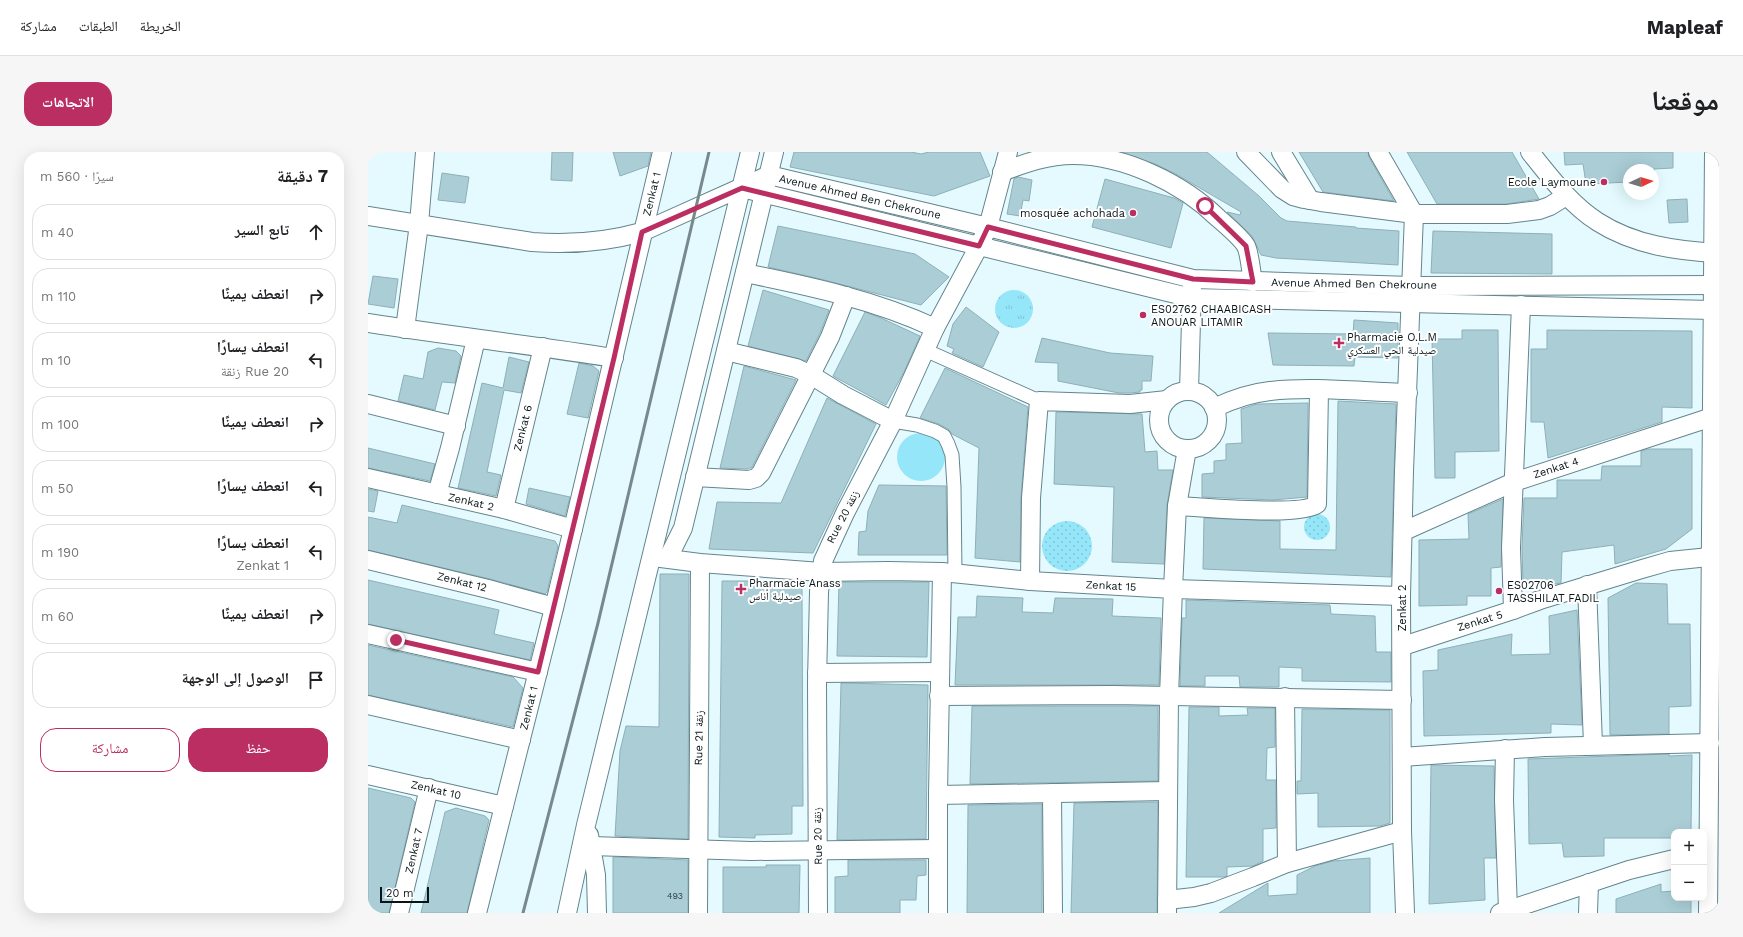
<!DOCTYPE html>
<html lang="ar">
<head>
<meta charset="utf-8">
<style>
	:root { --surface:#fff; --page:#f6f6f6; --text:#202124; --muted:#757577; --line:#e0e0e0; --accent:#bb2e62 }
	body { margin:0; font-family:"Work Sans","Noto Naskh Arabic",sans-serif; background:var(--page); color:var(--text); direction:rtl }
	.controls { position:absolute; right:12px; bottom:12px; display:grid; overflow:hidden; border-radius:8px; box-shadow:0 4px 16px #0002 }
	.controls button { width:36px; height:36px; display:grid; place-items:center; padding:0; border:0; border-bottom:1px solid var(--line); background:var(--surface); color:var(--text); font:20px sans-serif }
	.compass { position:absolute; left:1255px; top:12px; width:36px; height:36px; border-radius:50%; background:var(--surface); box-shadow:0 4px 16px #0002; rotate:86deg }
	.scale { position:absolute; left:12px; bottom:10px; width:49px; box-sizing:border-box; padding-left:4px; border:2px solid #081518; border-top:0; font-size:11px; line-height:14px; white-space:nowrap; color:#081518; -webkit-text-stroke:3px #fff; paint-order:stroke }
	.stop { position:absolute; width:12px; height:12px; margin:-9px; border:3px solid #bb2e62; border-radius:50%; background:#fff }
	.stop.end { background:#bb2e62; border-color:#fff; box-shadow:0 1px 4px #0008 }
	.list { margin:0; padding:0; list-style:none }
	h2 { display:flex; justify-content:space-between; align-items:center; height:52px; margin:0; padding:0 16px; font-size:17px }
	h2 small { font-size:13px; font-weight:400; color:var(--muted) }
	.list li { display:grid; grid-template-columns:26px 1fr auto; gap:12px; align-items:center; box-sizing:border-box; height:56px; margin:0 8px 8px; padding:0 8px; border:1px solid var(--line); border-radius:16px }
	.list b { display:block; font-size:15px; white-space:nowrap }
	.list p { margin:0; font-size:13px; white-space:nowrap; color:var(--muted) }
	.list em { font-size:13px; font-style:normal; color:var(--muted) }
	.actions { display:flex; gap:8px; padding:12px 16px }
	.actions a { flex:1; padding:9px 0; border:1px solid var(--accent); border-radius:16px; text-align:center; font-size:14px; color:var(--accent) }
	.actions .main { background:var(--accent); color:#fff }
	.icon { flex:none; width:22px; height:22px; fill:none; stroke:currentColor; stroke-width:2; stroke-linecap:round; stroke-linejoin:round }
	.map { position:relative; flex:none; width:1351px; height:761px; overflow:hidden; direction:ltr; border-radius:16px }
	header { display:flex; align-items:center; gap:24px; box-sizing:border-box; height:56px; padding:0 20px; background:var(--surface); border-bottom:1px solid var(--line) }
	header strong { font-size:19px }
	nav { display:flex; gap:22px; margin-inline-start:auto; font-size:14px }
	.intro { display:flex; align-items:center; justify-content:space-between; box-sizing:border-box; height:96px; padding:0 24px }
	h1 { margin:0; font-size:28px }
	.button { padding:10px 18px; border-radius:16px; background:var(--accent); color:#fff; font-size:14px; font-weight:700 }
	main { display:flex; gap:24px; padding:0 24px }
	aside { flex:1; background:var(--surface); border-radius:16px; box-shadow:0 4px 16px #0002 }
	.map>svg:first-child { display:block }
	.grass { fill:#95e6f9 }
	.park { fill:url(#park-tufts) }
	.garden { fill:url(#garden-dots) }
	.building { fill:#abced6; stroke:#8db0b8 }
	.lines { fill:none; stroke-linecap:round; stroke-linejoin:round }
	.pedestrian-casing { stroke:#64858d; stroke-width:15 }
	.minor-casing { stroke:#64858d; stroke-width:20 }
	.pedestrian { stroke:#fff; stroke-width:13 }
	.minor { stroke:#fff; stroke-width:18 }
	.rail { stroke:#77898d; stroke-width:3 }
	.route { stroke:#bb2e62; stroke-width:5 }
	.poi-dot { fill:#bb2e62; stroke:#fff; stroke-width:1.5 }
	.labels { text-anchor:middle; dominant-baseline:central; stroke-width:4; stroke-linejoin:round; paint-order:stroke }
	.number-label { font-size:9px; fill:#314348 }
	.poi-label { font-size:11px; fill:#081518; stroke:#fff; text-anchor:start }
	.street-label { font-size:11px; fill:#081518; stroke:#fff }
</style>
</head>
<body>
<header>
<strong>Mapleaf</strong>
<nav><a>الخريطة</a><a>الطبقات</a><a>مشاركة</a></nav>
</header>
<div class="intro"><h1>موقعنا</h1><a class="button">الاتجاهات</a></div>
<main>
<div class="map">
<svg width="1351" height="761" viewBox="0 0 1351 761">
	<defs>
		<pattern id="park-tufts" width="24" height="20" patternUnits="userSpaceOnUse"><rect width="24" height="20" fill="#95e6f9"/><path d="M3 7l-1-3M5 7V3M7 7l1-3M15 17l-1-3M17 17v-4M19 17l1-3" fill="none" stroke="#7fc4d5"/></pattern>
		<pattern id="garden-dots" width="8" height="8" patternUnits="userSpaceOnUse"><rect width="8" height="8" fill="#95e6f9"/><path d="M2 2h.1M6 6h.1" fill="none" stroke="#7fc4d5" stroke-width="1.8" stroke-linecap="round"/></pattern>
	</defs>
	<rect width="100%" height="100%" fill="#e4faff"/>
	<circle class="grass" cx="553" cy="305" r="24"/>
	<circle class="park" cx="646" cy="157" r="19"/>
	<g class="garden">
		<circle cx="949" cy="375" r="13"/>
		<circle cx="699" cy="394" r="25"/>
	</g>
	<g class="building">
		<polygon points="184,0 205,0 204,29 183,28"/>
		<polygon points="245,0 283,0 280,14 252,24"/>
		<polygon points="426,0 543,0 553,2 561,0 612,0 622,24 566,44 422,15"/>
		<polygon points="754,0 839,0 891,44 913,66 919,69 988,75 988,76 1031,79 1030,113 908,106 893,103 884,84 859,60 872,63 873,60 806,21 787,12"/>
		<polygon points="931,0 1000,0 1001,5 1026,49 955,40"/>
		<polygon points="1039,0 1144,0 1171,47 1138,52 1069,52"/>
		<polygon points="1196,0 1305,0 1305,16 1286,17 1288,31 1285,31 1285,18 1261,18 1261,30 1218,32 1215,12 1197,13"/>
		<polygon points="74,21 101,25 97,51 70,48"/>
		<polygon points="650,25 664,28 661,49 655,48 652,64 639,62 646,27"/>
		<polygon points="737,27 806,46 815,51 803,96 724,75"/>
		<polygon points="1319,47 1320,70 1301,71 1299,48"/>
		<polygon points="410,74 547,102 581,125 553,153 452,127 400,115"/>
		<polygon points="1065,79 1184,82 1184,122 1063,121"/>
		<polygon points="5,124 30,127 26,156 0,152"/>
		<polygon points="395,138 461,158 452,181 438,209 380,194"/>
		<polygon points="598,155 631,180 615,215 584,201 586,197 579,194 585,172"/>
		<polygon points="497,160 513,166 552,184 536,220 518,253 465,224"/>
		<polygon points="986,168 1030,171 1030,206 987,205 986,214 905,213 900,181 985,182"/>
		<polygon points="1094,178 1130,178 1131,299 1087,300 1087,326 1067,326 1064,187 1094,187"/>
		<polygon points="1179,178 1324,179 1324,256 1294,255 1294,270 1180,306 1176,270 1163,270 1163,197 1179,197"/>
		<polygon points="674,186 742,201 785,204 783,229 774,229 774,238 772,238 772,240 762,241 751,241 690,229 690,211 667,210"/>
		<polygon points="70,196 88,199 93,204 87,231 74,230 67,258 30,249 36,223 55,227 60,200"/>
		<polygon points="141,205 161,210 153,241 136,238 119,320 133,323 128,344 90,336 114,231 135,236"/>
		<polygon points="211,211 225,214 231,219 220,266 199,262"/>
		<polygon points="376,214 428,228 384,315 380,317 352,316"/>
		<polygon points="577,216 660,255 653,345 652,410 607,406 611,296 584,282 580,277 571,272 552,266"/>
		<polygon points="459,246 508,272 445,401 341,397 349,350 413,351"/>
		<polygon points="970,249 1028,252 1023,425 835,417 836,366 912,369 912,397 968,398"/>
		<polygon points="940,251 939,345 905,348 834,345 834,322 846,321 846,309 858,308 858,292 874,291 873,257 889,252"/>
		<polygon points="688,260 774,262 777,300 789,299 790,318 805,318 799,353 796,412 744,410 746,335 686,332"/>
		<polygon points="0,296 67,312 62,329 0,316"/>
		<polygon points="1280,297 1324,297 1324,377 1298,397 1247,412 1246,393 1194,400 1193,431 1187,432 1155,432 1154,396 1156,346 1189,346 1189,328 1233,328 1234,314 1273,314 1273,299"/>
		<polygon points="511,333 578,334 579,403 490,403 491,380 498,379 500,359"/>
		<polygon points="161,336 202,345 197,364 158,352"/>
		<polygon points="0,337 10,339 6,360 0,359"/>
		<polygon points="1135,347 1133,415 1123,416 1123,444 1099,444 1099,453 1051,454 1051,388 1101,387 1100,362"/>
		<polygon points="34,353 187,389 190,394 179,440 177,442 122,427 0,398 0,365 29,371"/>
		<polygon points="292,422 321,422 320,687 247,684 252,599 258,574 291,575"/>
		<polygon points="0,428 131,458 126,482 166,491 162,508 0,472"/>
		<polygon points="354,429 388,429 388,434 434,435 435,654 424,654 424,682 387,683 387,686 351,685"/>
		<polygon points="471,430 561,430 559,505 469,504"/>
		<polygon points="1268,431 1299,432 1300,472 1322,472 1323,554 1301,555 1301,582 1242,583 1240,446"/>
		<polygon points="609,444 655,446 654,460 685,461 687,446 745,447 744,464 793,466 791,533 587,533 590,465 608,465"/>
		<polygon points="818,448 962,453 963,462 1007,464 1008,500 1023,500 1023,530 934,529 934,516 911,515 911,535 872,535 871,524 837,524 837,534 812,534 814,466 818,466"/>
		<polygon points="1209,458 1214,573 1183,572 1183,581 1056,584 1055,519 1070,518 1070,498 1144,482 1143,503 1182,502 1181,464"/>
		<polygon points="0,493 145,525 155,536 145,575 0,543"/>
		<polygon points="473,531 560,533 558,687 469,688"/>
		<polygon points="604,554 790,554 790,629 602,632"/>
		<polygon points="821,555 851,555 851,564 880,563 879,556 907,556 907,595 899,596 898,628 908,628 908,676 895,677 895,709 885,714 859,715 859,724 856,725 818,725"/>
		<polygon points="934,557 1022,558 1022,671 1012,674 950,675 950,641 929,642 929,629 933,629"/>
		<polygon points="1301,602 1301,604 1324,603 1323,680 1306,680 1306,686 1236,686 1236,704 1196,705 1194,691 1161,692 1160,607"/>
		<polygon points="1063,613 1126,614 1128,706 1116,706 1117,748 1061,752"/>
		<polygon points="0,636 43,646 47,650 21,761 0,761"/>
		<polygon points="790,650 789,761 703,761 706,651"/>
		<polygon points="674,652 674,761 599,761 600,653"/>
		<polygon points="88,656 117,664 121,668 99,761 53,761 77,660"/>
		<polygon points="245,705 320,708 320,761 245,761"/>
		<polygon points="1002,706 1002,761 851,761 900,731 900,744 929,742 929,723 947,714 965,709"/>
		<polygon points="480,708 558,708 558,723 549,724 548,748 532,748 532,761 467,761 467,725 480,724"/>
		<polygon points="398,713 432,713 431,761 355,761 355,715 398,715"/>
		<polygon points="1293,732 1293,740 1306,739 1306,746 1323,746 1323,761 1248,761 1248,747"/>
	</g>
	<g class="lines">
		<g class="pedestrian-casing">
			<g id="pedestrian">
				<polyline points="557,198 671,249"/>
				<polyline points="525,269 549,273 567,279 576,284 580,292 584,303 586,335 587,422"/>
			</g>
		</g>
		<g class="minor-casing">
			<g id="minor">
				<polyline points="878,0 914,37 925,44 936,47 953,50 1046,62 1139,62 1171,58 1182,54 1198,44"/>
				<polyline points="913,0 942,48"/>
				<polyline points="1010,0 1046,62 1036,319 1033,444 1034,679 1037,761"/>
				<path d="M1162,0C1182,25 1203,53 1230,70C1266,93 1309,99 1351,101"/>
				<path d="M634,20C657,11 680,3 705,3C756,3 814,31 850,66C857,72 874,87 878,94C882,102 883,121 885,130"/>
				<polyline points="374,36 824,146 1345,158"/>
				<path d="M0,64L164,90C201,93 238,90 274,80L401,23L620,75L825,127L1043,134L1351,133"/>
				<path d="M377,121C441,134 507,148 567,176"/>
				<path d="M0,171C82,184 164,193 246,206"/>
				<polyline points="37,177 51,72 57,0"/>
				<polyline points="358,199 428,216 443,223 475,243 525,269"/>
				<polyline points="821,239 824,134"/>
				<circle cx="820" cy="268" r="29"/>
				<polyline points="0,252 88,274"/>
				<path d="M846,256C863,248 883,241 902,239C947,234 994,240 1040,241"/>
				<polyline points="327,325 381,328 388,326 393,321 462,185 478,144"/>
				<polyline points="0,326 136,357 205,377"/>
				<polyline points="69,342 82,296 108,187"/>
				<path d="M809,354C834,355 934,365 949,352L951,238"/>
				<polyline points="136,357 175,195"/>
				<polyline points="1036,379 1146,330 1344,265"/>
				<polyline points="285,405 332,411 453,420 520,419 574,420 662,429 805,437 1033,444"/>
				<polyline points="300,406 315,376 406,0"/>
				<polyline points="0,408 120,437 186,455"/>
				<polyline points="662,429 663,346 671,249 762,252 799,248"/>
				<polyline points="1219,433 1225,593"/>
				<polyline points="1145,458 1143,396 1153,153"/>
				<polyline points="0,482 170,520"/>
				<polyline points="1035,494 1145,458 1172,448 1274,417 1302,409 1351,404"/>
				<polyline points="449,521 572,520"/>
				<polyline points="571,544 745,543 1034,548"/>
				<polyline points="917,545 919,711"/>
				<polyline points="0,553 153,588"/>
				<polyline points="1137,597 1136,648 1140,758"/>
				<polyline points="1034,605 1177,595 1342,591"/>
				<polyline points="0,623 136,654"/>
				<polyline points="684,641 685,761"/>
				<polyline points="570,643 799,639"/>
				<polyline points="221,683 228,723 229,761"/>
				<polyline points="223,694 383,699 570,697"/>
				<polyline points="799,748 826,745 843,741 885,725 919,711 1034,679"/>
				<polyline points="31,761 61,636"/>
				<path d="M109,761C134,659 161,558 186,456C223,304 257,151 294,0"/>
				<polyline points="199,761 218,673 382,0"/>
				<polyline points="330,761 332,411"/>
				<polyline points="450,761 449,530 451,440 455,409 477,361 525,269 567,176 611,94 620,75 640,0"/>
				<polyline points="570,761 570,643 574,420"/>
				<polyline points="799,761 801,544 805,437 809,354 819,297"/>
				<polyline points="1132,761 1261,718 1306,707"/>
				<polyline points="1220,761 1221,731"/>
				<polyline points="1340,761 1346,0"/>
			</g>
		</g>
		<use href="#pedestrian" class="pedestrian"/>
		<use href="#minor" class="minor"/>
		<polyline class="rail" points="155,761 230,471 341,0"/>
	</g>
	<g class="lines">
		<polyline class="route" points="28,488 170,520 246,206 274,80 374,36 611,94 620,75 825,127 885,130 878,94 837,54"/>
	</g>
	<g class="poi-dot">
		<circle cx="1236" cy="30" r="4"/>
		<circle cx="765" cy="61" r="4"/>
		<circle cx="775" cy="163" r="4"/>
		<path d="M969 185h4v4h4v4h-4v4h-4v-4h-4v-4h4z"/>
		<path d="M371 431h4v4h4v4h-4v4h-4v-4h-4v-4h4z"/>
		<circle cx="1131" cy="439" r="4"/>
	</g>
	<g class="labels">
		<g class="number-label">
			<text x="307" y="744">493</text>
		</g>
		<g class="poi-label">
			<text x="1228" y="30" text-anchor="end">Ecole Laymoune</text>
			<text x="757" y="61" text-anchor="end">mosquée achohada</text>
			<text x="783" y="157">ES02762 CHAABICASH<tspan x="783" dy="13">ANOUAR LITAMIR</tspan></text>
			<text x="979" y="185">Pharmacie O.L.M<tspan x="979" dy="13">صيدلية الحي العسكري</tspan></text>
			<text x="381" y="431">Pharmacie Anass<tspan x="381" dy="13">صيدلية أناس</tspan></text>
			<text x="1139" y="433">ES02706<tspan x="1139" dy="13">TASSHILAT FADIL</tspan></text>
		</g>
		<g class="street-label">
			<text transform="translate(284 42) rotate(-76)">Zenkat 1</text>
			<text transform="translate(492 45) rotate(13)">Avenue Ahmed Ben Chekroune</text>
			<text transform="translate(986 132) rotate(1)">Avenue Ahmed Ben Chekroune</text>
			<text transform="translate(155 276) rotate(-76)">Zenkat 6</text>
			<text transform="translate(1188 316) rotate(-18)">Zenkat 4</text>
			<text transform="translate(103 350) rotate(13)">Zenkat 2</text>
			<text transform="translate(475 365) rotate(-63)">Rue 20 زنقة</text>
			<text transform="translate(94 430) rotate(14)">Zenkat 12</text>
			<text transform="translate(743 434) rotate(3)">Zenkat 15</text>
			<text transform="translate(1034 456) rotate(-90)">Zenkat 2</text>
			<text transform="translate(1112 469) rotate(-17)">Zenkat 5</text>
			<text transform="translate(161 556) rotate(-76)">Zenkat 1</text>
			<text transform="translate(331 586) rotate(-89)">Rue 21 زنقة</text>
			<text transform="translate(68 638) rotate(13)">Zenkat 10</text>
			<text transform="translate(450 684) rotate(-91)">Rue 20 زنقة</text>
			<text transform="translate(46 699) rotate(-77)">Zenkat 7</text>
		</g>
	</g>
</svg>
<div class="controls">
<button>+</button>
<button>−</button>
</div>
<svg class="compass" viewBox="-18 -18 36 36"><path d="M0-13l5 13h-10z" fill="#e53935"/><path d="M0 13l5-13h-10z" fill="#757577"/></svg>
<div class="scale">20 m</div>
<div class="stop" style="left:837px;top:54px"></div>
<div class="stop end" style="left:28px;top:488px"></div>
</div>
<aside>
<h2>7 دقيقة<small>سيرًا · 560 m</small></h2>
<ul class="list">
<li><svg class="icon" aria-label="ahead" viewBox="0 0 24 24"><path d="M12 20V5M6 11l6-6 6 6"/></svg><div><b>تابع السير</b></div><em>40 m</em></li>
<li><svg class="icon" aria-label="right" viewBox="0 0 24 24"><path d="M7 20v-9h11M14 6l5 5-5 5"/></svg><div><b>انعطف يمينًا</b></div><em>110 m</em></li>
<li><svg class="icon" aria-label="left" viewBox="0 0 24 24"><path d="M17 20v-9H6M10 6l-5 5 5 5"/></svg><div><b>انعطف يسارًا</b><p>Rue 20 زنقة</p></div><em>10 m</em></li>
<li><svg class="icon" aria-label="right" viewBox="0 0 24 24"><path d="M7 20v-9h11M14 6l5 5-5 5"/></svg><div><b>انعطف يمينًا</b></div><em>100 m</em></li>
<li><svg class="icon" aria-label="left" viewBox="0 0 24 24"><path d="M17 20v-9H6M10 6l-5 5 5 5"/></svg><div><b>انعطف يسارًا</b></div><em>50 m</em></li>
<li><svg class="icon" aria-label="left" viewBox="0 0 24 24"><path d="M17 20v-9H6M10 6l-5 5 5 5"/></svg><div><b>انعطف يسارًا</b><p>Zenkat 1</p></div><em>190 m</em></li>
<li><svg class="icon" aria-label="right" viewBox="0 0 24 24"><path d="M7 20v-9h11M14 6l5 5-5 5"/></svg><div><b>انعطف يمينًا</b></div><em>60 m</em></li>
<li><svg class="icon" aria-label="arrive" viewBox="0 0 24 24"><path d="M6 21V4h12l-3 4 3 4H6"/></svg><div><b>الوصول إلى الوجهة</b></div></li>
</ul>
<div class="actions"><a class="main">حفظ</a><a>مشاركة</a></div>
</aside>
</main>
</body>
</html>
